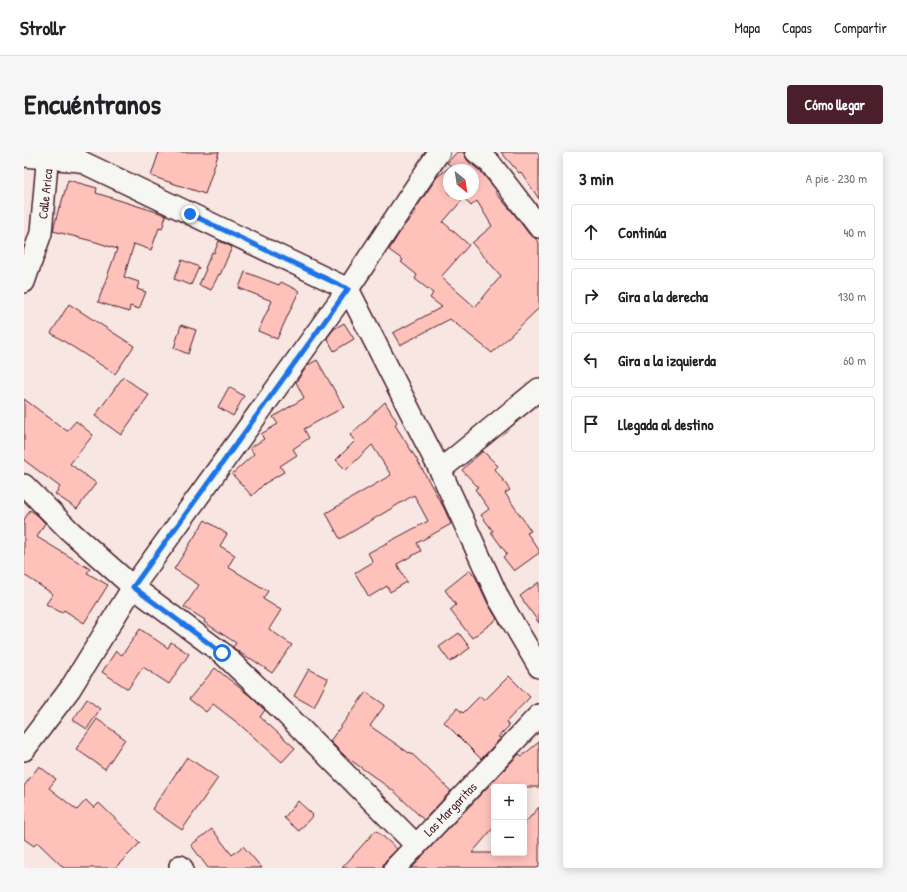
<!DOCTYPE html>
<html lang="es">
<head>
<meta charset="utf-8">
<style>
	:root { --surface:#fff; --page:#f6f6f6; --text:#202124; --muted:#757577; --line:#e0e0e0; --accent:#4a1f2b }
	body { margin:0; font-family:"Patrick Hand",sans-serif; background:var(--page); color:var(--text) }
	.controls { position:absolute; right:12px; bottom:12px; display:grid; overflow:hidden; border-radius:4px; box-shadow:0 2px 10px #0003 }
	.controls button { width:36px; height:36px; display:grid; place-items:center; padding:0; border:0; border-bottom:1px solid var(--line); background:var(--surface); color:var(--text); font:20px sans-serif }
	.compass { position:absolute; left:419px; top:12px; width:36px; height:36px; border-radius:50%; background:var(--surface); box-shadow:0 2px 10px #0003; rotate:150deg }
	.stop { position:absolute; width:12px; height:12px; margin:-9px; border:3px solid #1a73e8; border-radius:50%; background:#fff }
	.stop.end { background:#1a73e8; border-color:#fff; box-shadow:0 1px 4px #0008 }
	.list { margin:0; padding:0; list-style:none }
	h2 { display:flex; justify-content:space-between; align-items:center; height:52px; margin:0; padding:0 16px; font-size:17px }
	h2 small { font-size:13px; font-weight:400; color:var(--muted) }
	.list li { display:grid; grid-template-columns:26px 1fr auto; gap:12px; align-items:center; box-sizing:border-box; height:56px; margin:0 8px 8px; padding:0 8px; border:1px solid var(--line); border-radius:4px }
	.list b { display:block; font-size:15px; white-space:nowrap }
	.list em { font-size:13px; font-style:normal; color:var(--muted) }
	.icon { flex:none; width:22px; height:22px; fill:none; stroke:currentColor; stroke-width:2; stroke-linecap:round; stroke-linejoin:round }
	.map { position:relative; flex:none; width:515px; height:716px; overflow:hidden; border-radius:4px }
	header { display:flex; align-items:center; gap:24px; box-sizing:border-box; height:56px; padding:0 20px; background:var(--surface); border-bottom:1px solid var(--line) }
	header strong { font-size:19px }
	nav { display:flex; gap:22px; margin-inline-start:auto; font-size:14px }
	.intro { display:flex; align-items:center; justify-content:space-between; box-sizing:border-box; height:96px; padding:0 24px }
	h1 { margin:0; font-size:28px }
	.button { padding:10px 18px; border-radius:4px; background:var(--accent); color:#fff; font-size:14px; font-weight:700 }
	main { display:flex; gap:24px; padding:0 24px }
	aside { flex:1; background:var(--surface); border-radius:4px; box-shadow:0 2px 10px #0003 }
	.map>svg:first-child { display:block }
	.building { fill:#fec2bb; stroke:#4a1f2b; fill-rule:evenodd }
	.lines { fill:none; stroke-linecap:round; stroke-linejoin:round }
	.minor-casing { stroke:#4a1f2b; stroke-width:24 }
	.minor { stroke:#f6f6f2; stroke-width:21 }
	.route { stroke:#1a73e8; stroke-width:5 }
	.labels { text-anchor:middle; dominant-baseline:central; stroke-width:3; stroke-linejoin:round; paint-order:stroke }
	.street-label { font-size:13px; fill:#4a1f2b; stroke:#f6f6f2 }
</style>
</head>
<body>
<header>
<strong>Strollr</strong>
<nav><a>Mapa</a><a>Capas</a><a>Compartir</a></nav>
</header>
<div class="intro"><h1>Encuéntranos</h1><a class="button">Cómo llegar</a></div>
<main>
<div class="map">
<svg width="515" height="716" viewBox="0 0 515 716">
	<rect width="100%" height="100%" fill="#f8e6e2"/>
	<filter id="ink" filterUnits="userSpaceOnUse"><feTurbulence type="fractalNoise" baseFrequency=".025" numOctaves="2"/><feDisplacementMap in="SourceGraphic" scale="8" xChannelSelector="R" yChannelSelector="G"/><feConvolveMatrix kernelMatrix="1 2 1 2 8 2 1 2 1" color-interpolation-filters="sRGB"/></filter>
	<g filter="url(#ink)">
		<g class="building">
			<polygon points="135,0 195,0 181,42 127,24"/>
			<path d="M433,0H439L444,9L457,20L473,39L471,40L490,62L505,82L511,86L515,91V156L468,201L426,167L376,193L369,181L418,155L406,146L409,141L391,127L393,123L377,110L379,108L365,98L379,75L392,60L390,59L413,25L427,14L423,11ZM425,18H449V42H425ZM440,46L447,54L453,49L468,74L448,91L477,124L451,155L417,125L445,93L419,70Z"/>
			<polygon points="477,0 515,0 515,47 497,20 495,21"/>
			<polygon points="44,28 73,36 72,41 136,61 142,64 138,77 135,76 127,98 110,92 100,125 115,130 113,137 122,140 115,157 106,154 105,160 74,150 93,97 72,90 29,79 35,55 36,56"/>
			<polygon points="195,89 208,95 196,123 195,122 187,138 175,133 182,117 181,116 188,100 190,101"/>
			<polygon points="158,108 175,115 167,133 150,127"/>
			<polygon points="221,120 255,133 257,130 275,139 253,187 234,179 248,149 215,136"/>
			<polygon points="45,152 110,194 91,222 27,181"/>
			<polygon points="320,171 330,187 310,199 303,186 310,177"/>
			<polygon points="157,173 172,178 164,202 150,196"/>
			<polygon points="293,208 320,255 280,277 285,286 269,297 273,303 256,314 260,320 240,332 228,344 208,322 230,302 226,296 240,287 237,282 254,272 249,265 280,246 272,230 284,213"/>
			<polygon points="99,225 125,243 97,283 71,264"/>
			<polygon points="205,235 220,244 209,264 194,255"/>
			<polygon points="0,247 43,279 52,269 69,283 46,312 72,331 53,357 31,342 36,335 0,308"/>
			<polygon points="361,250 373,270 371,273 392,306 421,358 427,372 393,391 397,399 373,412 383,430 366,440 363,434 345,445 331,421 349,410 344,401 404,369 390,343 316,387 302,361 367,323 348,293 322,318 312,308 331,289 326,283"/>
			<polygon points="459,299 474,314 471,317 486,338 481,341 507,379 503,381 515,398 515,401 490,419 479,405 483,402 467,380 469,379 457,363 465,357 451,337 454,335 438,318"/>
			<polygon points="6,358 12,362 21,371 13,385 66,417 63,421 84,433 60,471 40,458 38,461 22,452 29,442 0,423 0,368"/>
			<polygon points="181,368 203,382 196,394 211,403 204,415 244,439 239,447 257,458 245,477 268,493 248,521 226,506 225,507 211,497 209,495 212,491 180,470 181,468 160,455 175,433 150,417"/>
			<polygon points="446,418 452,426 464,452 473,467 448,486 426,458 432,453 421,438"/>
			<polygon points="515,430 515,471 496,444"/>
			<polygon points="116,477 144,496 147,490 165,502 145,532 119,515 104,537 78,520 92,499 98,503"/>
			<polygon points="435,481 446,496 426,510 415,495"/>
			<polygon points="191,516 226,544 241,558 236,565 271,596 258,610 215,572 189,552 182,560 165,547"/>
			<polygon points="285,517 304,527 290,555 270,544"/>
			<polygon points="485,524 506,545 482,570 485,574 474,585 477,586 457,607 420,570 433,556 439,561 456,544 460,549"/>
			<polygon points="342,540 361,553 346,574 385,601 386,600 427,639 400,668 371,640 321,604 306,589"/>
			<polygon points="63,547 76,557 63,577 49,568"/>
			<polygon points="73,567 101,587 81,617 52,597"/>
			<polygon points="515,590 515,635 470,635 470,675 448,701 500,701 500,672 515,655 515,716 387,716 391,713 399,703 495,602 498,604"/>
			<polygon points="163,605 194,626 158,678 128,657"/>
			<polygon points="15,614 32,627 25,636 53,658 62,648 70,656 75,651 116,691 91,716 40,716 13,690 10,694 0,687 0,634"/>
			<polygon points="274,649 289,663 275,679 260,666"/>
			<polygon points="188,677 208,703 219,694 238,716 184,716 167,693"/>
			<polygon points="352,678 373,697 362,708 359,713 359,716 318,716"/>
		</g>
		<g class="lines">
			<g class="minor-casing">
				<g id="minor">
					<polyline points="452,0 466,11 515,75"/>
					<polyline points="0,4 56,9 324,137 416,318 475,447 515,515"/>
					<polyline points="0,130 17,81 24,0"/>
					<polyline points="416,318 515,237"/>
					<polyline points="0,333 47,380 109,435 198,501 261,561 392,693"/>
					<polyline points="0,598 46,537 109,435 324,137 415,0"/>
					<polyline points="156,714 158,716"/>
					<polyline points="371,716 515,563"/>
				</g>
			</g>
			<use href="#minor" class="minor"/>
		</g>
	</g>
	<g class="lines" filter="url(#ink)">
		<polyline class="route" points="166,62 324,137 109,435 198,501"/>
	</g>
	<g class="labels">
		<g class="street-label">
			<text transform="translate(21 42) rotate(-84)">Calle Arica</text>
			<text transform="translate(426 657) rotate(-46)">Las Margaritas</text>
		</g>
	</g>
</svg>
<div class="controls">
<button>+</button>
<button>−</button>
</div>
<svg class="compass" viewBox="-18 -18 36 36"><path d="M0-13l5 13h-10z" fill="#e53935"/><path d="M0 13l5-13h-10z" fill="#757577"/></svg>
<div class="stop" style="left:198px;top:501px"></div>
<div class="stop end" style="left:166px;top:62px"></div>
</div>
<aside>
<h2>3 min<small>A pie · 230 m</small></h2>
<ul class="list">
<li><svg class="icon" aria-label="ahead" viewBox="0 0 24 24"><path d="M12 20V5M6 11l6-6 6 6"/></svg><div><b>Continúa</b></div><em>40 m</em></li>
<li><svg class="icon" aria-label="right" viewBox="0 0 24 24"><path d="M7 20v-9h11M14 6l5 5-5 5"/></svg><div><b>Gira a la derecha</b></div><em>130 m</em></li>
<li><svg class="icon" aria-label="left" viewBox="0 0 24 24"><path d="M17 20v-9H6M10 6l-5 5 5 5"/></svg><div><b>Gira a la izquierda</b></div><em>60 m</em></li>
<li><svg class="icon" aria-label="arrive" viewBox="0 0 24 24"><path d="M6 21V4h12l-3 4 3 4H6"/></svg><div><b>Llegada al destino</b></div></li>
</ul>
</aside>
</main>
</body>
</html>
